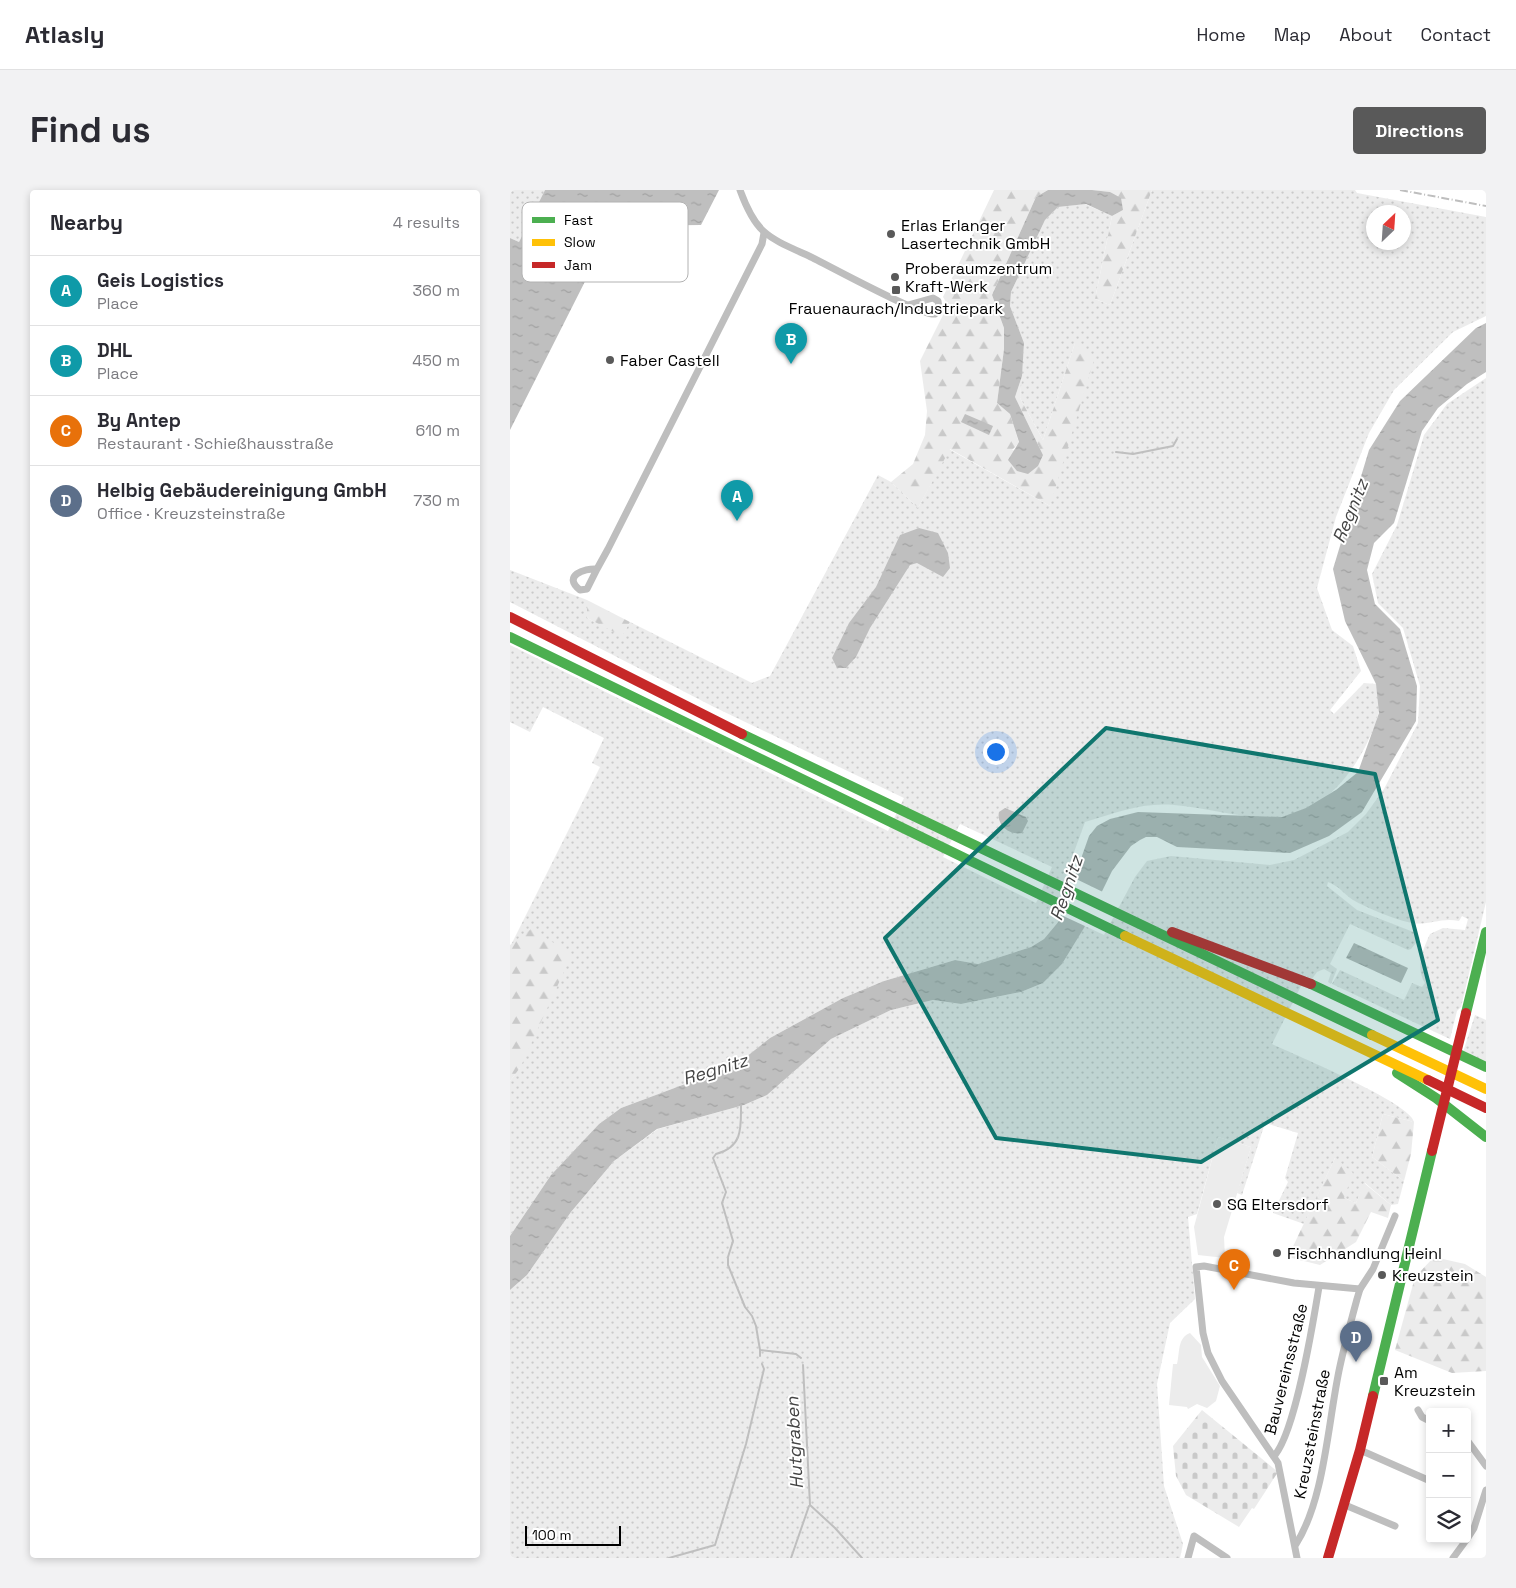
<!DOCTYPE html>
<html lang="en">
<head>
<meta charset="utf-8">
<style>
	:root { --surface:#fff; --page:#f2f2f3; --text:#2b2b33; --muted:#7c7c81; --line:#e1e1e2; --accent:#595959 }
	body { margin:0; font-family:"Space Grotesk",sans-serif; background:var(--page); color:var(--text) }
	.controls { position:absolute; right:15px; bottom:15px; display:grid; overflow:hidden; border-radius:5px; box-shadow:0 2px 8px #0003 }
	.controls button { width:45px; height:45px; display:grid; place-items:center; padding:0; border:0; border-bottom:1px solid var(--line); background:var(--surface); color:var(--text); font:25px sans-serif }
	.compass { position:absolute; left:856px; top:15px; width:45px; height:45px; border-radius:50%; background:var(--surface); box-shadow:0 2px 8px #0003; rotate:25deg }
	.scale { position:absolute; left:15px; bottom:12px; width:96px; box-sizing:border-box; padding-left:5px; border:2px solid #000; border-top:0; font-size:14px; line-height:18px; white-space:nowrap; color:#000; -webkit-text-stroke:4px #fff; paint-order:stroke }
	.you { position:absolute; left:485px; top:561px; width:18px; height:18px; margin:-12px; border:4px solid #fff; border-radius:50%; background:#1a73e8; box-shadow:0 0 0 8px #1a73e833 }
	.badge { display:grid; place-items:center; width:32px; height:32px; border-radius:50%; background:var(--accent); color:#fff; font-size:16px; font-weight:700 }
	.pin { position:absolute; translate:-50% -41px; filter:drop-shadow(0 1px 2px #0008) }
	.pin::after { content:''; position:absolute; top:26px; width:18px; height:15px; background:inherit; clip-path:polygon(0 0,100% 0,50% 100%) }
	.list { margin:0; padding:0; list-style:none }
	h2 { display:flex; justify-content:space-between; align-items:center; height:65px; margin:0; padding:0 20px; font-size:21px }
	h2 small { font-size:16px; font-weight:400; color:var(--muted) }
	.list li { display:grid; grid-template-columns:32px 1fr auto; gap:15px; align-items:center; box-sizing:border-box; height:70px; padding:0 20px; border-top:1px solid var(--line) }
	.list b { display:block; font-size:19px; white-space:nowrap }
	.list p { margin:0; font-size:16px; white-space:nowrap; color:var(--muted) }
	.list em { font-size:16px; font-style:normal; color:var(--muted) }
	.icon { flex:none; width:28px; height:28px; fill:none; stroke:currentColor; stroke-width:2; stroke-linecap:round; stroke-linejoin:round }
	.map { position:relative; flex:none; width:976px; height:1368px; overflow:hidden; border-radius:5px }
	header { display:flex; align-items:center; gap:30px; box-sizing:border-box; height:70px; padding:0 25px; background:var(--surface); border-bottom:1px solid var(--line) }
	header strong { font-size:24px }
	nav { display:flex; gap:28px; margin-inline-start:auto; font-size:18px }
	.intro { display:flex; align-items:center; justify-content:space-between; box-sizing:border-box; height:120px; padding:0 30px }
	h1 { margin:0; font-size:35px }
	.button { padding:12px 22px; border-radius:5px; background:var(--accent); color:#fff; font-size:18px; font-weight:700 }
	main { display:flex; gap:30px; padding:0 30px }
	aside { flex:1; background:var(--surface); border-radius:5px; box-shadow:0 2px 8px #0003 }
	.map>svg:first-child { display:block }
	.grass { fill:url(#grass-dots); fill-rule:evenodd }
	.forest { fill:url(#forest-firs) }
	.cemetery { fill:url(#cemetery-stones) }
	.park { fill:#ececec }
	.water { fill:url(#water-ripples) }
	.pier { fill:#fff }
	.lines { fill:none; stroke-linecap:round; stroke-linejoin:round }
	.stream { stroke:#bfbfbf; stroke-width:2 }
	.street { stroke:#bebebe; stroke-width:7 }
	.fast { stroke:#4caf50; stroke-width:10 }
	.slow { stroke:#ffc107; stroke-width:10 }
	.jam { stroke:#c62828; stroke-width:10 }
	.rail { stroke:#bebebe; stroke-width:2; stroke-dasharray:8 2.5 1 2.5; stroke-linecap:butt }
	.jam-bridge { stroke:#c62828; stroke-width:10 }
	.marked { fill:#0f766e; fill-opacity:0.2; stroke:#0f766e; stroke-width:4; stroke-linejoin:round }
	.poi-dot { fill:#595959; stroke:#fff; stroke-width:2 }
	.labels { text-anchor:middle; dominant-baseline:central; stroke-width:4; stroke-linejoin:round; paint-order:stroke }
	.poi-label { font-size:16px; fill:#000; stroke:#fff; text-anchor:start }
	.street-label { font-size:16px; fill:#000; stroke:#fff }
	.water-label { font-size:18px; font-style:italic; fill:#444; stroke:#fff }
	.key { fill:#fff; stroke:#b2b2b2; stroke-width:1 }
	.key-label { font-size:14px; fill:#000 }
</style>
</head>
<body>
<header>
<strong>Atlasly</strong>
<nav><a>Home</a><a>Map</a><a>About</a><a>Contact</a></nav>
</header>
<div class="intro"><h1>Find us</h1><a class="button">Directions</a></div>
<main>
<aside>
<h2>Nearby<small>4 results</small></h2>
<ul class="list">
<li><span class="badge" style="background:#0f9aa8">A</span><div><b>Geis Logistics</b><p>Place</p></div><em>360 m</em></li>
<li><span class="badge" style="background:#0f9aa8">B</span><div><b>DHL</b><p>Place</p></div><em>450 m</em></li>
<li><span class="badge" style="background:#e8710a">C</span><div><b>By Antep</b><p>Restaurant · Schießhausstraße</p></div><em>610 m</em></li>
<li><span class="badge" style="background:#5c6f8a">D</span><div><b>Helbig Gebäudereinigung GmbH</b><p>Office · Kreuzsteinstraße</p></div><em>730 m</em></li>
</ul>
</aside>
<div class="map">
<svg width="976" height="1368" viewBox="0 0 976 1368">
	<defs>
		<pattern id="grass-dots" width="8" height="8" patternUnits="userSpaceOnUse" patternTransform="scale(1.25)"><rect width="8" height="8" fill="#ececec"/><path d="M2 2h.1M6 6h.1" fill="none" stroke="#c9c9c9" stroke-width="1.8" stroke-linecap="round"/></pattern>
		<pattern id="forest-firs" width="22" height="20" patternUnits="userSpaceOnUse" patternTransform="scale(1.25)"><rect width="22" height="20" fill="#ececec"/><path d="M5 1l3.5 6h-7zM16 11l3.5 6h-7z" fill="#c9c9c9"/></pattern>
		<pattern id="cemetery-stones" width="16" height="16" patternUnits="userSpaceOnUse" patternTransform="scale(1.25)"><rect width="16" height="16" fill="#ececec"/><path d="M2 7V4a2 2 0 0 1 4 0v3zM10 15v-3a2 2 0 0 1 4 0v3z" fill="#c9c9c9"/></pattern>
		<pattern id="water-ripples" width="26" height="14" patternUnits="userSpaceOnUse" patternTransform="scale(1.25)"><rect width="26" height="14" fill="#bfbfbf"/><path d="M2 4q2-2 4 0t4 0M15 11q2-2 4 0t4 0" fill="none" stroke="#a2a2a2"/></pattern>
	</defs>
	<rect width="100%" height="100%" fill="#fff"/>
	<g class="grass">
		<polygon points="0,0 35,0 9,52 0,48"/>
		<path d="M642,0H845L847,3L976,27V126L943,142L884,200L859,243L826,327L807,398L822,440L843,456L851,481L820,520L824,524L854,493L866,494C867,503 871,516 868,525C856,567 819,623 771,627C737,630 698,618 664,615C633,612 605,623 575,632L556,684L558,705L549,731L534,749L521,757L468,774L445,770L374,791L333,808L260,848L226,875L111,918L89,934L41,985L0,1046V891L10,878L1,755L90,577L82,573L94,548L33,517L20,542L0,532V455L378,641L394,608L204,517L0,412V380L77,410V428L112,445L120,432L242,493L260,486L368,285L381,292L408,318L439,259L540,316L565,153L533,250L510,208L514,153L500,116L501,102L535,30L548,17L575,14L602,26L585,109L600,115ZM864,22H894V52H864ZM450,634L542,677L526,713L433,667Z"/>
		<path d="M976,188V712L951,817L947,821L940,849L822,794L830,780L894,810L902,793L912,797L915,793C905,778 913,759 920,744L933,738L955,740L958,729L952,726L949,731C931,727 918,736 902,733C886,730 857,718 843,710C834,704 829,696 818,692L817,696L847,720L906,743L910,748L901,759L898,760L840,734L820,774L827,779L821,794L818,792L821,783L814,779L807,782L802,789L796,786L762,854C785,865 901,913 904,932L873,924L862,967L894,991L888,1014L881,1015L855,993L846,1013L834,1008L825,968L794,1034L763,1023L778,992L775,988L788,943L755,933L732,1005L727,1003L741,957L708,947L687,1024L678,1027L685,1109L660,1133L647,1194L654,1296L673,1354L670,1368H0V1100L17,1085L61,1022L104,971L148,939L234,915L257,905L321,849L381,820L423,810L451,814L511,802L533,793L552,774L575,736L594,745L625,687L637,671L661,666L760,675L784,670L838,642L856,624L874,599L908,533L910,496L893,438L868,413L862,384L887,335L914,245L937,214Z"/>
		<polygon points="965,825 976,830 976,872 953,862"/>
	</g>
	<g class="forest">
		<polygon points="484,0 538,0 526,7 482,105 494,138 494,159 487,213 500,224 509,253 502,260 533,265 505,207 512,186 510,208 533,250 565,153 584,170 540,316 440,259 408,318 381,292 403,274 415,245 417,221 410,171 436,119 436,112 433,107"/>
		<polygon points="582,0 642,0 600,115 585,109 602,26 613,20 600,2"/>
		<polygon points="77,410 120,432 112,446 77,428"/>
		<polygon points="21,739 62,764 10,878 0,891 0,755"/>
		<polygon points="873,924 904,932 901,964 894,991 862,967"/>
		<polygon points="825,968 843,983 834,1008 846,1013 854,993 881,1015 878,1028 861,1022 846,1052 810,1075 778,1067"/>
		<polygon points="924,1067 955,1074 976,1087 976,1181 942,1183 885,1160 905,1087"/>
	</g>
	<polygon class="cemetery" points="692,1220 768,1282 744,1319 742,1318 729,1337 676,1305 666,1286 663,1256"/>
	<g class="park">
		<polygon points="708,947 741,957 714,1047 715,1068 688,1065 684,1037"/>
		<path d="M680,1143L691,1155L692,1167L710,1196L706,1211L697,1218L687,1214L678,1219L677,1217L659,1215L663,1174H667C670,1163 667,1148 680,1143Z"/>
	</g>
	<g class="water">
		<polygon points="35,0 209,0 191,35 103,36 0,240 0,48 9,52"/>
		<polygon points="538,0 582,0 600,2 611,8 613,20 602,26 576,14 548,17 535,30 501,102 500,116 514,153 512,186 505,207 533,265 528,276 518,284 507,281 498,270 509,252 500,224 487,213 494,159 494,138 482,105 526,7"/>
		<polygon points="976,133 976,182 957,194 928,218 912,241 884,333 864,353 857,380 865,414 890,439 907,496 906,531 852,622 819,646 780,663 667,657 647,647 636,647 630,650 621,656 602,681 574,738 552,774 533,793 511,802 451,814 423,810 381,820 321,849 257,905 234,915 147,939 104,971 61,1022 17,1085 0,1100 0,1046 41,985 89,934 111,918 226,875 260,848 333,808 374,791 445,770 468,774 521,757 534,749 549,731 579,646 587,636 600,629 628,622 772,627 796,618 826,600 848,582 869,523 866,494 835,431 823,379 859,260 890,211 966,138"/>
		<polygon points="455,224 483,236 479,245 451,232"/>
		<polygon points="409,338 428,343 438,363 440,378 433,387 407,373 400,375 360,438 346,467 336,478 327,478 322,468 339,433 366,397 390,345"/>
		<path d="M495,618L516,627L518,631L512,643C500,646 486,635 489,622Z"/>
		<polygon points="844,753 898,778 891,793 836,768"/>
	</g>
	<polygon class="pier" points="562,687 595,703 577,737 549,724"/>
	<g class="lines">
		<g class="stream">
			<polyline points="606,262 623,264 663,256 667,249"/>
			<path d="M231,915C231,938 233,957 206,964L203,968L216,1002L212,1013L223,1051L218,1067V1075L235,1117L242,1126L246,1136L250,1160L286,1164L291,1168"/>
			<polyline points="250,1166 250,1160"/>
			<polyline points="293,1175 300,1315 325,1338 352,1368"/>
			<polyline points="159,1368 205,1355 236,1254 254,1179 252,1174"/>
			<polyline points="281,1368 299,1316"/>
		</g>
		<g class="street">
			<path d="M230,0C246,44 257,47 299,66C318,75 412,127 425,124L429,118L428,111L423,108L398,115"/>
			<path d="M87,379L77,399L70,400C52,386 74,378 87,379L98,359L252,54L254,43"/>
			<polyline points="908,1220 912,1227 920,1231"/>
			<polyline points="957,1250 976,1276"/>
			<polyline points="850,1260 918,1290"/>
			<path d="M765,1265C786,1239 803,1133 809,1097"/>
			<polyline points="835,1315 885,1336"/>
			<polyline points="957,1349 964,1338 976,1300"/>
			<path d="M786,1354C815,1309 818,1230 830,1176C835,1153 841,1131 847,1109L850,1099L863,1079L885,1026"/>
			<polyline points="678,1368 684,1346 717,1368"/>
			<polyline points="787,1368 768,1273 712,1191 698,1163 693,1143 686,1077 694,1076 784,1093 850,1099"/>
			<polyline points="943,1368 957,1349"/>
		</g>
		<g class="fast">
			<polyline points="0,447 615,746"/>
			<polyline points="232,544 862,845"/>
			<polyline points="801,794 976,877"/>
			<polyline points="956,823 976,742"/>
			<polyline points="887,883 926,908 976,947"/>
			<polyline points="863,1206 922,961"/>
		</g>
		<g class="slow">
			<polyline points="615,746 918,890"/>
			<polyline points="862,845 976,899"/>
		</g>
		<g class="jam">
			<polyline points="0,427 232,544"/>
			<polyline points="662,742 801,794"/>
			<polyline points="918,890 976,918"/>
			<polyline points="818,1368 850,1260 863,1206"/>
		</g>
		<polyline class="rail" points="890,0 976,16"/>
		<polyline class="jam-bridge" points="922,961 956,823"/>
	</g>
	<path class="marked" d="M596,538L865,584L928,830L691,972L486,948L375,748Z"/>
	<g class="poi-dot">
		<circle cx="381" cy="44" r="5"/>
		<circle cx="385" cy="87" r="5"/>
		<rect x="381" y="95" width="10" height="10" rx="2.5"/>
		<circle cx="100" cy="170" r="5"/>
		<circle cx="707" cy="1014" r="5"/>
		<circle cx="767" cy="1063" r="5"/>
		<circle cx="872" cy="1085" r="5"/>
		<rect x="869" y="1186" width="10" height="10" rx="2.5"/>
	</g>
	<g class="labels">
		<g class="poi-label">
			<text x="391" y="35">Erlas Erlanger<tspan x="391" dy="18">Lasertechnik GmbH</tspan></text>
			<text x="395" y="78">Proberaumzentrum<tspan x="395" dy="18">Kraft-Werk</tspan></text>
			<text x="386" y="118" text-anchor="middle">Frauenaurach/Industriepark</text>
			<text x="110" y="170">Faber Castell</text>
			<text x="717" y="1014">SG Eltersdorf</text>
			<text x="777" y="1063">Fischhandlung Heinl</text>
			<text x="882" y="1085">Kreuzstein</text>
			<text x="884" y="1182">Am<tspan x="884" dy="18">Kreuzstein</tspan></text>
		</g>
		<g class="street-label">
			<text transform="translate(776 1179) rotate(-76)">Bauvereinsstraße</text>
			<text transform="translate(802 1244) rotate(-79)">Kreuzsteinstraße</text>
		</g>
		<g class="water-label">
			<text transform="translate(840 321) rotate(-68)">Regnitz</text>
			<text transform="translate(556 698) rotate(-71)">Regnitz</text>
			<text transform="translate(205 879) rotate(-17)">Regnitz</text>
			<text transform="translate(284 1253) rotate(-93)">Hutgraben</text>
		</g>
	</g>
	<rect x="12" y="12" width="166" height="80" rx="8" class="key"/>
	<rect x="22" y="27" width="23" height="6" fill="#4caf50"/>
	<rect x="22" y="49" width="23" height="7" fill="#ffc107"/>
	<rect x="22" y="72" width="23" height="6" fill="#c62828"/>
	<g class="key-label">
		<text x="54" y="35">Fast</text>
		<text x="54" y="57">Slow</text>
		<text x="54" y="80">Jam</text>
	</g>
</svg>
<div class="controls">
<button>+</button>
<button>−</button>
<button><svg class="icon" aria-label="layers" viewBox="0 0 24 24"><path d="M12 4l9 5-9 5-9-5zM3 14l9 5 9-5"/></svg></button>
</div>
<svg class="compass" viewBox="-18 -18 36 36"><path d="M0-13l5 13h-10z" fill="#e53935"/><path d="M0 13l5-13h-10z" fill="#7c7c81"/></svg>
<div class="scale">100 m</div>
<div class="you"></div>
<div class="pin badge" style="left:227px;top:331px;background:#0f9aa8">A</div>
<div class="pin badge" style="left:281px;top:174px;background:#0f9aa8">B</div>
<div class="pin badge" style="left:724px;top:1100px;background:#e8710a">C</div>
<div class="pin badge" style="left:846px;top:1172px;background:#5c6f8a">D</div>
</div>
</main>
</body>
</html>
